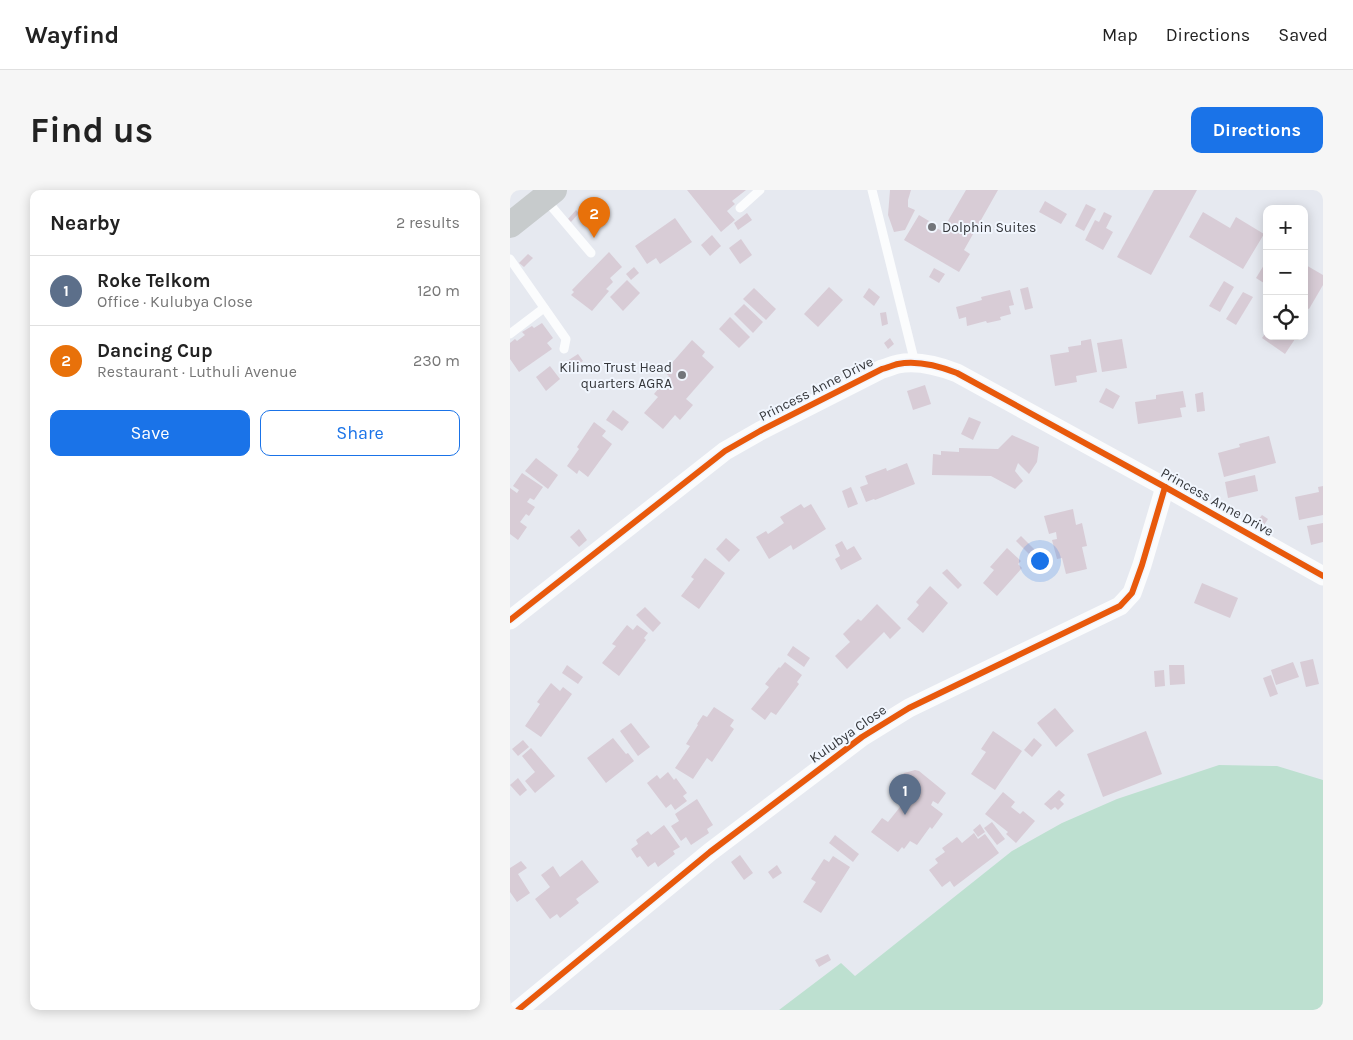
<!DOCTYPE html>
<html lang="en">
<head>
<meta charset="utf-8">
<style>
	:root { --surface:#fff; --page:#f6f6f6; --text:#222; --muted:#767676; --line:#e0e0e0; --accent:#1a73e8 }
	body { margin:0; font-family:Karla,sans-serif; background:var(--page); color:var(--text) }
	.controls { position:absolute; right:15px; top:15px; display:grid; overflow:hidden; border-radius:10px; box-shadow:0 2px 12px #0003 }
	.controls button { width:45px; height:45px; display:grid; place-items:center; padding:0; border:0; border-bottom:1px solid var(--line); background:var(--surface); color:var(--text); font:25px sans-serif }
	.you { position:absolute; left:529px; top:370px; width:18px; height:18px; margin:-12px; border:4px solid #fff; border-radius:50%; background:#1a73e8; box-shadow:0 0 0 8px #1a73e833 }
	.badge { display:grid; place-items:center; width:32px; height:32px; border-radius:50%; background:var(--accent); color:#fff; font-size:16px; font-weight:700 }
	.pin { position:absolute; translate:-50% -41px; filter:drop-shadow(0 1px 2px #0008) }
	.pin::after { content:''; position:absolute; top:26px; width:18px; height:15px; background:inherit; clip-path:polygon(0 0,100% 0,50% 100%) }
	.list { margin:0; padding:0; list-style:none }
	h2 { display:flex; justify-content:space-between; align-items:center; height:65px; margin:0; padding:0 20px; font-size:21px }
	h2 small { font-size:16px; font-weight:400; color:var(--muted) }
	.list li { display:grid; grid-template-columns:32px 1fr auto; gap:15px; align-items:center; box-sizing:border-box; height:70px; padding:0 20px; border-top:1px solid var(--line) }
	.list b { display:block; font-size:19px; white-space:nowrap }
	.list p { margin:0; font-size:16px; white-space:nowrap; color:var(--muted) }
	.list em { font-size:16px; font-style:normal; color:var(--muted) }
	.actions { display:flex; gap:10px; padding:15px 20px }
	.actions a { flex:1; padding:11px 0; border:1px solid var(--accent); border-radius:10px; text-align:center; font-size:18px; color:var(--accent) }
	.actions .main { background:var(--accent); color:#fff }
	.icon { flex:none; width:28px; height:28px; fill:none; stroke:currentColor; stroke-width:2; stroke-linecap:round; stroke-linejoin:round }
	.map { position:relative; flex:none; width:813px; height:820px; overflow:hidden; border-radius:10px }
	header { display:flex; align-items:center; gap:30px; box-sizing:border-box; height:70px; padding:0 25px; background:var(--surface); border-bottom:1px solid var(--line) }
	header strong { font-size:24px }
	nav { display:flex; gap:28px; margin-inline-start:auto; font-size:18px }
	.intro { display:flex; align-items:center; justify-content:space-between; box-sizing:border-box; height:120px; padding:0 30px }
	h1 { margin:0; font-size:35px }
	.button { padding:12px 22px; border-radius:10px; background:var(--accent); color:#fff; font-size:18px; font-weight:700 }
	main { display:flex; gap:30px; padding:0 30px }
	aside { flex:1; background:var(--surface); border-radius:10px; box-shadow:0 2px 12px #0003 }
	.map>svg:first-child { display:block }
	.green { fill:#bde0d0 }
	.building { fill:#d8ccd6 }
	.lines { fill:none; stroke-linecap:round; stroke-linejoin:round }
	.lane { stroke:#fbfcfd; stroke-width:9 }
	.street { stroke:#fbfcfd; stroke-width:19 }
	.secondary { stroke:#c7cbcc; stroke-width:26 }
	.cycleway-casing { stroke:#f1f6fe; stroke-width:9 }
	.cycleway { stroke:#e8590c; stroke-width:6 }
	.poi-dot { fill:#73757a; stroke:#f1f6fe; stroke-width:2 }
	.labels { text-anchor:middle; dominant-baseline:central; stroke-width:4; stroke-linejoin:round; paint-order:stroke }
	.poi-label { font-size:14px; fill:#35373b; stroke:#f1f6fe; text-anchor:start }
	.street-label { font-size:14px; fill:#35373b; stroke:#f1f6fe }
</style>
</head>
<body>
<header>
<strong>Wayfind</strong>
<nav><a>Map</a><a>Directions</a><a>Saved</a></nav>
</header>
<div class="intro"><h1>Find us</h1><a class="button">Directions</a></div>
<main>
<aside>
<h2>Nearby<small>2 results</small></h2>
<ul class="list">
<li><span class="badge" style="background:#5c6f8a">1</span><div><b>Roke Telkom</b><p>Office · Kulubya Close</p></div><em>120 m</em></li>
<li><span class="badge" style="background:#e8710a">2</span><div><b>Dancing Cup</b><p>Restaurant · Luthuli Avenue</p></div><em>230 m</em></li>
</ul>
<div class="actions"><a class="main">Save</a><a>Share</a></div>
</aside>
<div class="map">
<svg width="813" height="820" viewBox="0 0 813 820">
	<rect width="100%" height="100%" fill="#e6e9f0"/>
	<polygon class="green" points="709,575 767,576 813,590 813,820 269,820 331,773 345,786 502,661 552,633 607,609"/>
	<g class="building">
		<polygon points="177,0 236,0 222,11 225,14 217,21 225,30 211,42"/>
		<polygon points="380,0 401,0 398,10 398,17 405,20 395,40 384,42 378,25"/>
		<polygon points="456,0 488,0 454,60 460,64 449,82 394,50 409,25 419,31 417,33 432,41"/>
		<polygon points="644,0 687,0 641,85 607,67"/>
		<polygon points="535,11 557,24 551,34 529,22"/>
		<polygon points="576,14 586,19 574,41 565,36"/>
		<polygon points="66,20 69,23 61,32 58,29"/>
		<polygon points="594,22 602,26 596,38 603,42 593,60 575,50 585,30 589,32"/>
		<polygon points="693,22 720,38 726,27 754,44 733,79 679,47"/>
		<polygon points="237,23 242,30 228,40 224,33"/>
		<polygon points="165,28 182,52 150,74 146,68 137,74 125,56"/>
		<polygon points="202,45 211,56 200,66 191,55"/>
		<polygon points="231,49 242,65 230,74 219,58"/>
		<polygon points="99,62 112,77 100,88 103,92 96,99 99,101 82,121 61,105 64,102 62,100"/>
		<polygon points="18,64 23,68 14,77 9,73"/>
		<polygon points="757,70 757,95 746,88"/>
		<polygon points="794,74 813,85 813,95 799,119 794,117"/>
		<polygon points="124,77 129,83 121,90 116,84"/>
		<polygon points="424,78 435,84 429,93 419,87"/>
		<polygon points="117,90 130,103 113,121 100,107"/>
		<polygon points="714,91 724,97 710,122 699,116"/>
		<polygon points="319,97 333,110 308,137 294,124"/>
		<polygon points="518,97 523,118 515,120 510,99"/>
		<polygon points="244,98 266,119 256,130 233,109"/>
		<polygon points="359,98 370,107 364,116 353,107"/>
		<polygon points="500,100 504,115 499,116 501,124 490,127 491,130 477,133 476,131 457,136 456,127 449,129 446,117 472,110 471,107"/>
		<polygon points="733,102 743,107 726,135 716,129"/>
		<polygon points="234,114 253,132 243,143 224,124"/>
		<polygon points="376,122 378,134 372,136 370,123"/>
		<polygon points="220,127 240,147 229,158 209,139"/>
		<polygon points="32,133 43,148 37,153 42,159 9,182 0,169 0,153 5,149 7,151 15,145 12,142 22,136 24,138"/>
		<polygon points="757,141 757,146 787,146 775,164 752,148"/>
		<polygon points="380,148 384,154 378,159 374,153"/>
		<polygon points="581,149 587,182 566,186 567,192 545,196 540,165 559,162 558,157 571,155 571,151"/>
		<polygon points="612,149 617,178 592,182 587,153"/>
		<polygon points="182,150 195,162 192,166 204,177 176,209 183,215 170,230 165,225 153,239 134,223 148,207 144,204 159,186 154,182"/>
		<polygon points="68,164 73,171 58,180 54,173"/>
		<polygon points="40,176 50,189 36,201 26,187"/>
		<polygon points="415,195 421,214 403,220 397,201"/>
		<polygon points="596,198 610,206 603,219 589,212"/>
		<polygon points="673,201 676,217 670,218 672,227 628,234 625,212 646,209 646,205"/>
		<polygon points="693,202 695,221 687,222 685,204"/>
		<polygon points="103,220 119,232 112,241 96,230"/>
		<polygon points="459,227 471,232 463,250 451,244"/>
		<polygon points="84,232 96,241 92,246 102,254 78,287 69,280 67,284 57,276 69,259 67,257"/>
		<polygon points="502,245 529,257 527,272 519,284 508,273 505,281 513,291 505,299 481,286 422,285 423,264 431,265 431,261 449,262 449,258 488,259"/>
		<polygon points="759,246 766,273 714,287 708,263 730,257 729,254"/>
		<polygon points="26,268 48,285 38,299 15,281"/>
		<polygon points="397,273 405,294 365,310 364,309 356,312 350,297 358,294 355,286 376,278 377,281"/>
		<polygon points="12,283 33,297 24,310 20,308 17,312 25,317 19,326 16,324 10,332 17,337 8,350 0,344 0,298 7,303 9,300 3,296"/>
		<polygon points="745,285 748,301 718,308 715,292"/>
		<polygon points="813,296 813,325 789,330 785,307 809,302 808,297"/>
		<polygon points="341,297 348,314 338,318 332,301"/>
		<polygon points="291,314 294,318 301,314 316,339 283,360 281,355 259,369 246,347 256,341 258,344 274,333 270,327"/>
		<polygon points="563,319 566,335 572,333 577,356 572,357 577,379 556,384 552,368 547,369 542,350 547,349 546,342 539,344 534,326"/>
		<polygon points="752,325 758,329 754,335 748,330"/>
		<polygon points="813,333 813,352 801,355 797,336"/>
		<polygon points="69,339 77,350 69,357 60,347"/>
		<polygon points="511,346 526,361 521,366 506,351"/>
		<polygon points="216,348 230,360 219,372 206,359"/>
		<polygon points="332,351 337,360 344,356 352,369 331,380 325,369 330,366 325,355"/>
		<polygon points="497,358 511,371 508,374 512,378 487,406 473,393 484,380 480,377"/>
		<polygon points="195,368 215,383 189,419 171,406 184,389 181,387"/>
		<polygon points="437,379 452,395 448,399 432,383"/>
		<polygon points="692,393 728,408 720,428 684,413"/>
		<polygon points="420,396 438,413 413,443 397,429 409,415 406,412"/>
		<polygon points="367,414 391,438 380,449 374,442 337,479 325,466 340,452 333,444 348,429 351,431"/>
		<polygon points="135,417 151,433 143,442 126,425"/>
		<polygon points="117,435 123,440 127,435 138,443 134,448 136,450 109,486 92,473 106,456 102,454"/>
		<polygon points="283,456 300,468 294,477 277,465"/>
		<polygon points="803,469 809,494 796,497 790,472"/>
		<polygon points="275,472 292,485 287,492 289,494 266,525 261,522 255,530 241,519 259,497 255,494 269,477 270,478"/>
		<polygon points="783,472 789,487 766,495 761,480"/>
		<polygon points="57,475 73,487 68,494 52,483"/>
		<polygon points="659,475 674,475 675,494 660,495"/>
		<polygon points="654,480 655,496 645,497 644,481"/>
		<polygon points="761,485 768,504 760,507 753,488"/>
		<polygon points="41,493 50,501 53,497 62,504 31,547 15,536 30,514 27,512"/>
		<polygon points="204,517 224,530 220,536 224,539 202,572 197,568 183,589 165,578 180,556 176,554 188,535 187,534 193,525 197,527"/>
		<polygon points="545,518 564,541 546,557 527,533"/>
		<polygon points="121,533 140,557 128,566 110,541"/>
		<polygon points="483,541 512,561 485,600 461,584 476,562 471,559"/>
		<polygon points="636,541 652,584 593,607 577,564"/>
		<polygon points="103,548 116,564 118,563 124,571 96,593 77,568"/>
		<polygon points="524,548 532,555 522,567 514,560"/>
		<polygon points="13,550 19,557 8,566 2,559"/>
		<polygon points="21,558 45,586 25,603 15,591 25,582 12,566"/>
		<polygon points="405,580 409,581 436,603 428,614 423,611 421,615 433,624 422,639 420,637 407,655 400,651 394,659 392,657 388,662 361,642 372,628 378,632 394,612 389,607 386,601 387,591 394,583"/>
		<polygon points="158,582 164,590 166,588 177,603 173,606 177,611 165,620 161,614 156,618 137,593 147,585 150,589"/>
		<polygon points="8,588 17,600 10,606 0,595"/>
		<polygon points="549,600 555,605 550,610 554,614 548,620 545,617 541,620 534,614"/>
		<polygon points="493,602 505,612 501,617 510,624 513,621 525,631 506,653 496,644 498,642 475,624"/>
		<polygon points="187,609 203,635 197,639 199,643 181,655 176,647 171,651 161,636 169,631 165,624"/>
		<polygon points="482,632 495,649 487,655 474,638"/>
		<polygon points="470,634 475,642 468,647 463,640"/>
		<polygon points="154,635 170,657 163,661 165,664 148,677 145,672 138,677 130,666 127,668 121,659 128,654 126,650 138,641 141,645"/>
		<polygon points="464,643 468,649 475,644 489,663 444,697 440,691 432,697 419,680 428,673 425,669 435,662 432,658 447,647 452,653"/>
		<polygon points="325,645 349,664 343,672 319,653"/>
		<polygon points="230,665 243,683 234,690 221,672"/>
		<polygon points="323,666 340,677 311,723 293,712 306,692 301,689 314,669 319,672"/>
		<polygon points="72,670 89,692 66,709 69,713 50,728 47,724 40,729 25,709 40,697 31,685 43,676 50,687"/>
		<polygon points="11,671 17,678 8,684 20,703 7,712 0,702 0,678"/>
		<polygon points="267,675 272,683 263,689 258,682"/>
		<polygon points="318,764 321,770 309,777 305,770"/>
	</g>
	<g class="lines">
		<g class="lane">
			<polyline points="362,0 405,173"/>
			<polyline points="36,10 81,63"/>
			<polyline points="230,18 250,0"/>
			<polyline points="0,69 56,149 54,159"/>
			<polyline points="0,144 34,118"/>
		</g>
		<g class="street">
			<path d="M0,430L215,261L250,241L372,179C377,178 383,175 388,174C408,170 429,176 447,183L655,297L813,386"/>
			<polyline points="8,820 200,662 352,547 399,518 610,416 622,403 632,375 655,297"/>
		</g>
		<polyline class="secondary" points="0,35 44,0"/>
		<g class="cycleway-casing">
			<g id="cycleway">
				<path d="M0,430L215,261L250,241L372,179C377,178 383,175 388,174C408,170 429,176 447,183L655,297L813,386"/>
				<polyline points="8,820 200,662 352,547 399,518 610,416 622,403 632,375 655,297"/>
			</g>
		</g>
		<use href="#cycleway" class="cycleway"/>
	</g>
	<g class="poi-dot">
		<circle cx="422" cy="37" r="5"/>
		<circle cx="172" cy="185" r="5"/>
	</g>
	<g class="labels">
		<g class="poi-label">
			<text x="432" y="37">Dolphin Suites</text>
			<text x="162" y="177" text-anchor="end">Kilimo Trust Head<tspan x="162" dy="16">quarters AGRA</tspan></text>
		</g>
		<g class="street-label">
			<text transform="translate(306 199) rotate(-27)">Princess Anne Drive</text>
			<text transform="translate(707 312) rotate(29)">Princess Anne Drive</text>
			<text transform="translate(338 544) rotate(-35)">Kulubya Close</text>
		</g>
	</g>
</svg>
<div class="controls">
<button>+</button>
<button>−</button>
<button><svg class="icon" aria-label="locate" viewBox="0 0 24 24"><circle cx="12" cy="12" r="6"/><path d="M12 2v4M12 18v4M2 12h4M18 12h4"/></svg></button>
</div>
<div class="you"></div>
<div class="pin badge" style="left:395px;top:625px;background:#5c6f8a">1</div>
<div class="pin badge" style="left:84px;top:48px;background:#e8710a">2</div>
</div>
</main>
</body>
</html>
